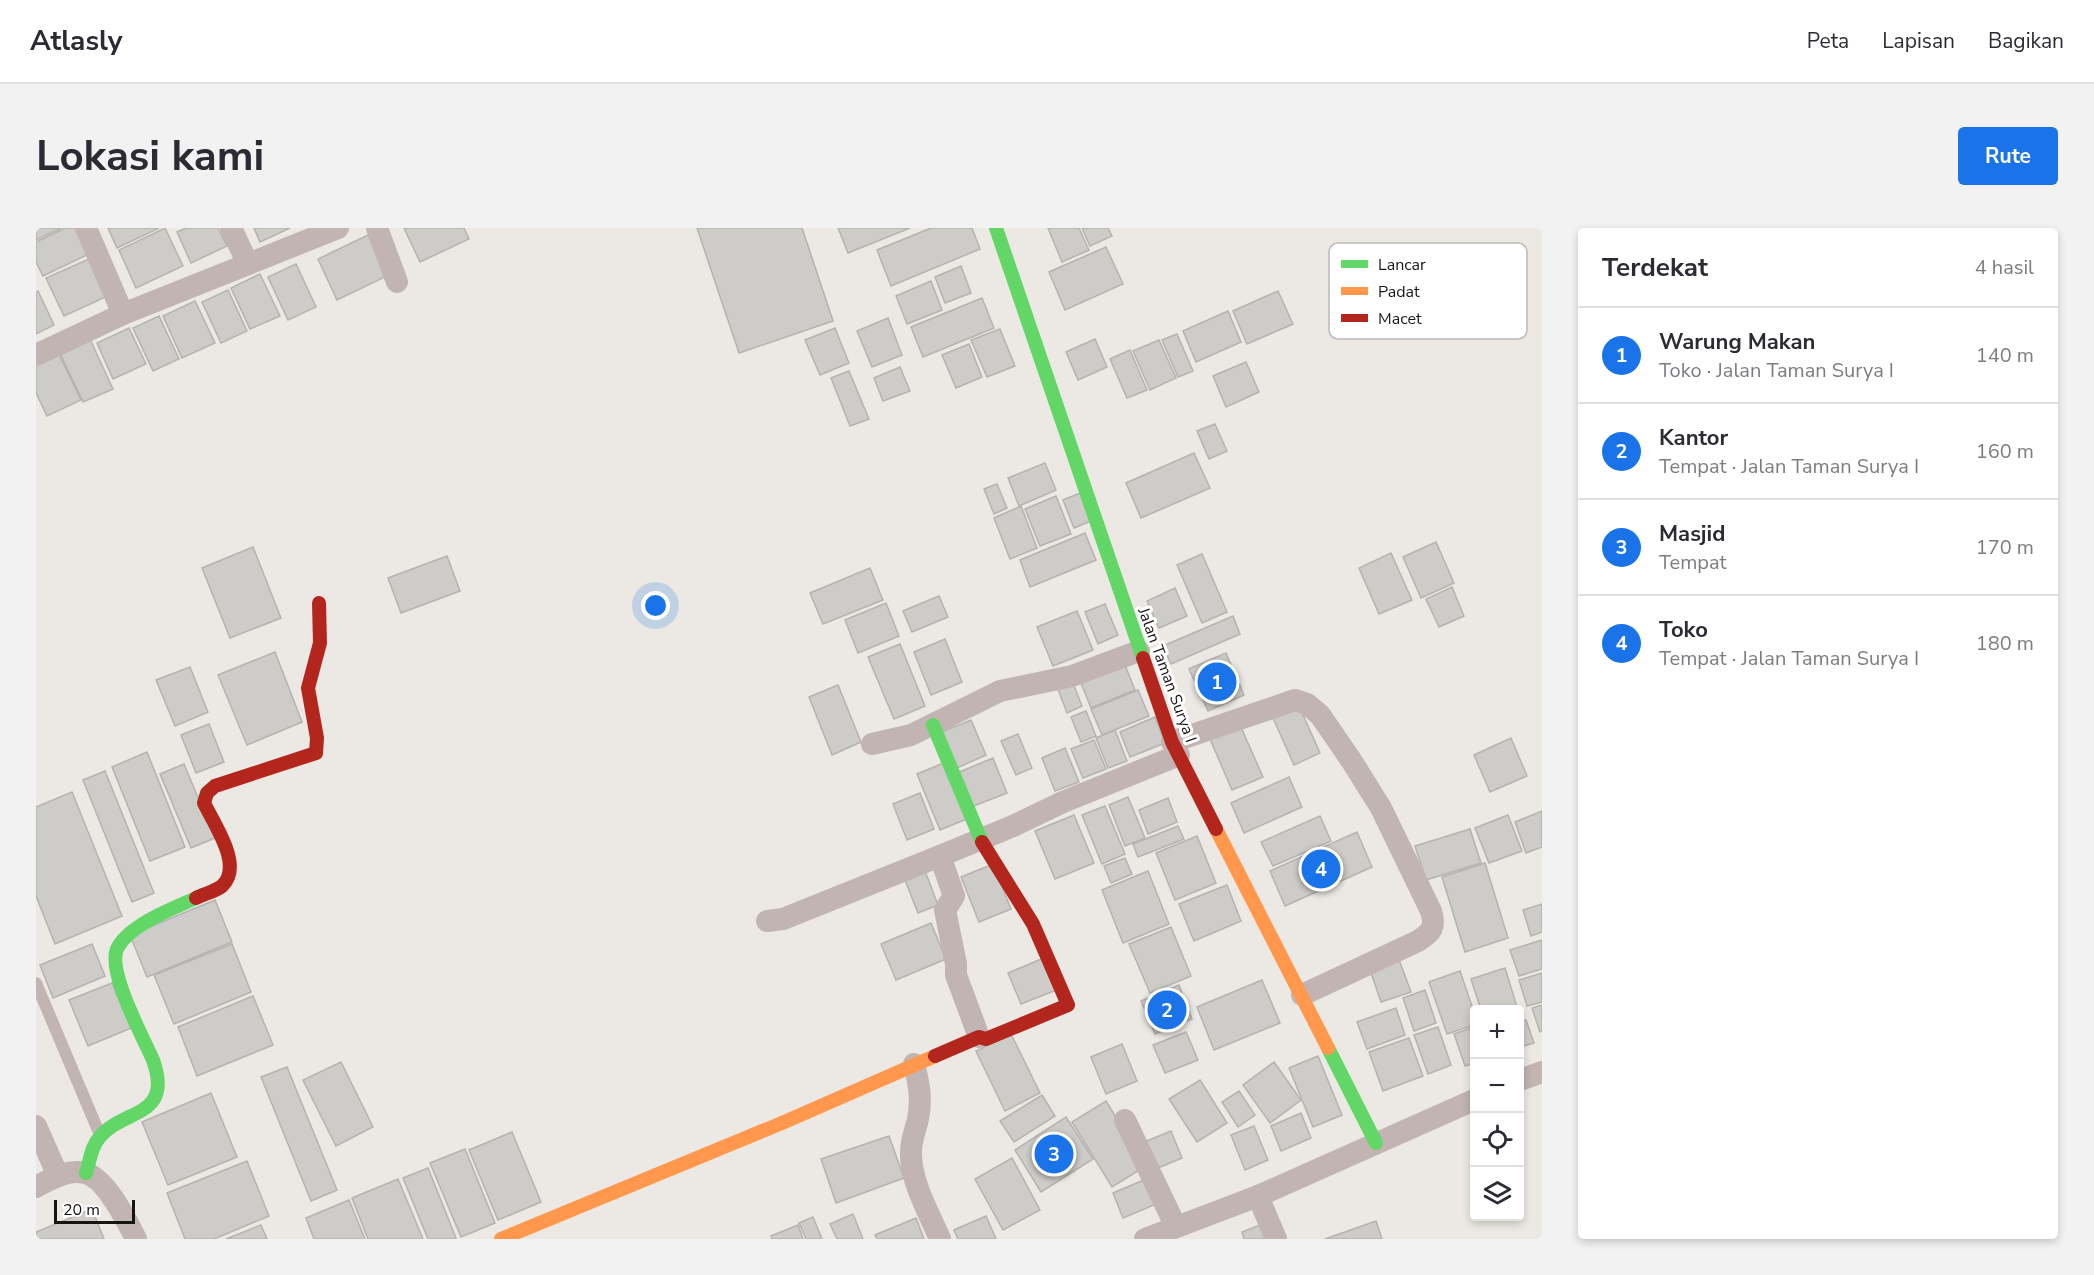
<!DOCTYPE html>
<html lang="id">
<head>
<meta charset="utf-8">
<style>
	:root { --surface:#fff; --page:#f2f2f3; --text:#2b2b33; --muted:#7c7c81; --line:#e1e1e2; --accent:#1a73e8 }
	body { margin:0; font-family:"Nunito Sans",sans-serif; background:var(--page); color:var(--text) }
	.controls { position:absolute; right:18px; bottom:18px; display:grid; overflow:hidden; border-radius:6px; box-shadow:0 3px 9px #0003 }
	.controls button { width:54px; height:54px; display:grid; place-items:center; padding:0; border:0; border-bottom:2px solid var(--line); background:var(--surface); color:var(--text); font:30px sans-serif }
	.scale { position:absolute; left:18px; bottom:15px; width:81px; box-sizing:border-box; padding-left:6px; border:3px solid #171512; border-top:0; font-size:16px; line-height:21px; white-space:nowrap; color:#171512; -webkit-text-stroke:4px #fff; paint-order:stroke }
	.you { position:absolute; left:620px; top:378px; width:21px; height:21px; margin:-15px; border:4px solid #fff; border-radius:50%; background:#1a73e8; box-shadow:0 0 0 9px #1a73e833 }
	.badge { display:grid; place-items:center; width:39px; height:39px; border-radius:50%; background:var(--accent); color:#fff; font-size:20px; font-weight:700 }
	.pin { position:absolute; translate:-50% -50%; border:3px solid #fff; box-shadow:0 2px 6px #0006 }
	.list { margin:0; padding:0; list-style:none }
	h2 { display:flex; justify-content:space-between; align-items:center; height:78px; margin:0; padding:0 24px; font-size:26px }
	h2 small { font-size:20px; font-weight:400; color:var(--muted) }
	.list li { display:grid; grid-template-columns:39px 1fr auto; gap:18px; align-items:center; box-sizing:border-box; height:96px; padding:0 24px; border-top:2px solid var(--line) }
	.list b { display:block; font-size:22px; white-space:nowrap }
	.list p { margin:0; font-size:20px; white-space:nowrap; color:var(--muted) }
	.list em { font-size:20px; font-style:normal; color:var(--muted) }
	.icon { flex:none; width:33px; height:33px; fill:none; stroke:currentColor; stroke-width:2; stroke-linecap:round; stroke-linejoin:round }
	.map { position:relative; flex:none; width:1506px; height:1011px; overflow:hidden; border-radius:6px }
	header { display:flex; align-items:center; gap:36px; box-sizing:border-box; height:84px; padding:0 30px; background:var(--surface); border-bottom:2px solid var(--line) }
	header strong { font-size:28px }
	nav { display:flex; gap:33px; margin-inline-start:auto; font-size:21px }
	.intro { display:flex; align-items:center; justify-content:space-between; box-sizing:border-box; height:144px; padding:0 36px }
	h1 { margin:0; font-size:42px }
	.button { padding:15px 27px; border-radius:6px; background:var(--accent); color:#fff; font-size:21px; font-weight:700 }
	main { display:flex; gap:36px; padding:0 36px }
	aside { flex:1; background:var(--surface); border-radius:6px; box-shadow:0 3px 9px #0003 }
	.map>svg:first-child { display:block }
	.building { fill:#ceccc8; stroke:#b5b3af; stroke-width:1.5 }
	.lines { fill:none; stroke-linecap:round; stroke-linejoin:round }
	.lane { stroke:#c1b4b3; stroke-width:12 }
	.street { stroke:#c1b4b3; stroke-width:22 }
	.fast { stroke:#63d668; stroke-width:14 }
	.slow { stroke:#ff974d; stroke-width:14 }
	.jam { stroke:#b3261e; stroke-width:14 }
	.labels { text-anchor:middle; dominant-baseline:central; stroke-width:6; stroke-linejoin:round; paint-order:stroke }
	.street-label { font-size:16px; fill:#171512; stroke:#fff }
	.key { fill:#fff; stroke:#b9b9b8; stroke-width:1.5 }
	.key-label { font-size:16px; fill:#171512 }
</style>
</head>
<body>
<header>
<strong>Atlasly</strong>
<nav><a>Peta</a><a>Lapisan</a><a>Bagikan</a></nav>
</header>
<div class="intro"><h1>Lokasi kami</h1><a class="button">Rute</a></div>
<main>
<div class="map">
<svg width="1506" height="1011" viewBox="0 0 1506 1011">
	<rect width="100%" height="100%" fill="#ece9e4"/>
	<g class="building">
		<polygon points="0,0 25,0 0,12"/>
		<polygon points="29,0 41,0 53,26 7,48 0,34 0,14"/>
		<polygon points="72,0 123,0 81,20"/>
		<polygon points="129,0 147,38 100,60 83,22"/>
		<polygon points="150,0 182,0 191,18 155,35 141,4"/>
		<polygon points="218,0 254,0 224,14"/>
		<polygon points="368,0 428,0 433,11 384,34"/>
		<polygon points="661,0 766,0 797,93 703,125"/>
		<polygon points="802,0 874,0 812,25"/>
		<polygon points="895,0 936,0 944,21 855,58 841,22"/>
		<polygon points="1012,0 1043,0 1053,22 1026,34"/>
		<polygon points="1046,0 1072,0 1076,8 1054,18"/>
		<polygon points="332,7 351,48 301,72 282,31"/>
		<polygon points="1070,19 1087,56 1029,82 1013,44"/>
		<polygon points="55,30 72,68 28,88 10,50"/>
		<polygon points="260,36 280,79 252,92 232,49"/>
		<polygon points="925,38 935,65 909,75 899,49"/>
		<polygon points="224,46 244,88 214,101 195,60"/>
		<polygon points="895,53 906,82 871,96 860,68"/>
		<polygon points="192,62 211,103 185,115 166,74"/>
		<polygon points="2,63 18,97 0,106 0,64"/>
		<polygon points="1242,63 1257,96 1211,116 1197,83"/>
		<polygon points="946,70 958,100 887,129 875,99"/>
		<polygon points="159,73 179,115 146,130 127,88"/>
		<polygon points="1192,83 1205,114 1160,134 1147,103"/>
		<polygon points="123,88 143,131 117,143 97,100"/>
		<polygon points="852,90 866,127 836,139 821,103"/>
		<polygon points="93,100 110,136 77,151 61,115"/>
		<polygon points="799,100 813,135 784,147 769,112"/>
		<polygon points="964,101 979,138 951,149 935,112"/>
		<polygon points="1141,106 1157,143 1142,149 1126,112"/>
		<polygon points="53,109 77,161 47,174 23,123"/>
		<polygon points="1059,111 1071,139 1042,152 1030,124"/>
		<polygon points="1123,112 1140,150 1114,162 1097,123"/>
		<polygon points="933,116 946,149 920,160 906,127"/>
		<polygon points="21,122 45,172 11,188 0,165 0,132"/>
		<polygon points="1094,122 1111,162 1091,170 1074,131"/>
		<polygon points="1210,134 1223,164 1190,179 1177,148"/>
		<polygon points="864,139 874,163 847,173 838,150"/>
		<polygon points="813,143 833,191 814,198 795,150"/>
		<polygon points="1179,196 1191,223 1173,231 1161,203"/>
		<polygon points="1158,225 1174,260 1105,290 1090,255"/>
		<polygon points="1009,235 1020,262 983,278 972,250"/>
		<polygon points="961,256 971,280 958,286 948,261"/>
		<polygon points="1044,265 1055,293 1038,300 1027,272"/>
		<polygon points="1020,268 1035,306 1004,318 989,281"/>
		<polygon points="985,278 1001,320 974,331 958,290"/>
		<polygon points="1049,305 1060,332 994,359 984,332"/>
		<polygon points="1400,314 1418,355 1385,370 1367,329"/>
		<polygon points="217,319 245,390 194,410 166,340"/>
		<polygon points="1355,325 1376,372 1343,386 1323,340"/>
		<polygon points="1166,326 1191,384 1166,395 1141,337"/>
		<polygon points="411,328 424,363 365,385 352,350"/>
		<polygon points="834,340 847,372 787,396 774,365"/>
		<polygon points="1416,359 1428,388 1403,399 1390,371"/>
		<polygon points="1139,360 1151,388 1123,400 1111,373"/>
		<polygon points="903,368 912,389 876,404 867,383"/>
		<polygon points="850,375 863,408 822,425 809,392"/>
		<polygon points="1069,376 1082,407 1062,416 1049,384"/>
		<polygon points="1041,383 1057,422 1017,438 1001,399"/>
		<polygon points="1197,388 1204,406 1135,436 1127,418"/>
		<polygon points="909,411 926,454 895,467 878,424"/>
		<polygon points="864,416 889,478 858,491 832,429"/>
		<polygon points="239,424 266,494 211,517 182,447"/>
		<polygon points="1190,425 1208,467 1172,483 1153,441"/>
		<polygon points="1087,432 1099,462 1055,480 1043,450"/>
		<polygon points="154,439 172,484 139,498 120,452"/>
		<polygon points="1035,450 1046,478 1031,485 1020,456"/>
		<polygon points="802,457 825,514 796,527 773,469"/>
		<polygon points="1102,462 1113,488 1066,507 1055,481"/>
		<polygon points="1263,478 1284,525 1258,537 1237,490"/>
		<polygon points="1050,483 1060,508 1045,514 1035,489"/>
		<polygon points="1119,489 1129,515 1094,529 1084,504"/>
		<polygon points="935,492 950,527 921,540 906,504"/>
		<polygon points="173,496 188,534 160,545 145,507"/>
		<polygon points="1204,497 1227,549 1196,562 1174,511"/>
		<polygon points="1079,502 1091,533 1072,540 1060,510"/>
		<polygon points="982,506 996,540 980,547 965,513"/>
		<polygon points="1475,510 1491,548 1454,564 1438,527"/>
		<polygon points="1058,512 1070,541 1047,550 1035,521"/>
		<polygon points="1029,520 1043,554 1019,563 1006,530"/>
		<polygon points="111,524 149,619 114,633 76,539"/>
		<polygon points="957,530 971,565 935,579 921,545"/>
		<polygon points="910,534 933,590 904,602 881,546"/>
		<polygon points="148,536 179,610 155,620 124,546"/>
		<polygon points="69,543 118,665 96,674 47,552"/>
		<polygon points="1253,549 1266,579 1208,605 1195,575"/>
		<polygon points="36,564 86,688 19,716 0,668 0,579"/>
		<polygon points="884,565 898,601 871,612 857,576"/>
		<polygon points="1092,569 1109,610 1089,618 1073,577"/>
		<polygon points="1132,570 1141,594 1112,606 1103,582"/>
		<polygon points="1069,578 1089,626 1066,636 1046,587"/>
		<polygon points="1506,583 1506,619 1490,625 1479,594"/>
		<polygon points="1038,587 1058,635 1019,651 999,603"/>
		<polygon points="1472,587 1486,623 1453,635 1439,600"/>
		<polygon points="1284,588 1295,613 1237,638 1225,614"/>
		<polygon points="1142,598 1148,611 1102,629 1097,616"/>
		<polygon points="1434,601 1445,635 1390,652 1379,618"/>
		<polygon points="1321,604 1336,639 1249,678 1234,643"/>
		<polygon points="1161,608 1180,655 1139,672 1120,625"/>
		<polygon points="1089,630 1096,646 1075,655 1068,638"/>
		<polygon points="1449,635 1472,710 1429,724 1406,649"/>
		<polygon points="957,636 975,681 943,694 925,649"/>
		<polygon points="889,643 902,677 882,685 869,652"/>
		<polygon points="1112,643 1133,696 1087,715 1066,662"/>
		<polygon points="1191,657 1205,693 1158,713 1143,676"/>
		<polygon points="179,672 196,714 111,749 94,707"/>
		<polygon points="1506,676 1506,704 1495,708 1487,682"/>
		<polygon points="895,695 910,731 860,752 845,716"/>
		<polygon points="1135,699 1155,748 1114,765 1093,716"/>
		<polygon points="1506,712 1506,741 1483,748 1474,722"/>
		<polygon points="56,716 69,748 17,770 4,737"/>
		<polygon points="196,716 215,764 138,796 118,747"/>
		<polygon points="1361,726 1375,764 1345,774 1332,736"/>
		<polygon points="1010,729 1023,761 985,776 972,745"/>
		<polygon points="1469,740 1482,782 1445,782 1435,751"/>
		<polygon points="1424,743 1438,784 1438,797 1411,806 1393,754"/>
		<polygon points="1506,745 1506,774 1491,778 1483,752"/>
		<polygon points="1226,752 1244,795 1178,822 1161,779"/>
		<polygon points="76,755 95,800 52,818 33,772"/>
		<polygon points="1143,757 1156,791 1119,806 1105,773"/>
		<polygon points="1389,762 1400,795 1378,803 1367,770"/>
		<polygon points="217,768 237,817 161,848 142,799"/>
		<polygon points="1506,777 1506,803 1504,804 1496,780"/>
		<polygon points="1360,780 1369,807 1331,821 1321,794"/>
		<polygon points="1490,792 1498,815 1484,819 1484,794"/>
		<polygon points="1402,799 1415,837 1392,846 1378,807"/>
		<polygon points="1438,799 1438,835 1429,838 1418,806"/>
		<polygon points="1150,804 1162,832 1129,845 1117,817"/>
		<polygon points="975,806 1004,865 969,883 940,823"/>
		<polygon points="1373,810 1387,848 1347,863 1333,824"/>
		<polygon points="1086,816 1101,853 1070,866 1055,829"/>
		<polygon points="1282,828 1306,887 1277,899 1253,840"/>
		<polygon points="305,834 337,899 300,918 267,852"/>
		<polygon points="1238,834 1265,872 1234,895 1207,857"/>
		<polygon points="251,839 301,962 275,973 225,849"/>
		<polygon points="1164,852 1191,895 1161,914 1133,871"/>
		<polygon points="1203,863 1219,887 1202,899 1186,874"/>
		<polygon points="175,865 201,929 132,957 106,894"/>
		<polygon points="1006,867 1019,888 978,914 964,893"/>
		<polygon points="1070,873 1110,938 1076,959 1036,894"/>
		<polygon points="1265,885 1275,910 1245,923 1235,898"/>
		<polygon points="1030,889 1057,931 1005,964 979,922"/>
		<polygon points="1218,898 1232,932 1209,942 1195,907"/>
		<polygon points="1135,903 1146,930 1117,942 1106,915"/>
		<polygon points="476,904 505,974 462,992 433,922"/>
		<polygon points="853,908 868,950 800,975 785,931"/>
		<polygon points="429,921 459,995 425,1009 394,935"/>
		<polygon points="976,930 1004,982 967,1002 939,951"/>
		<polygon points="211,933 233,988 178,1011 149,1011 131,965"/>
		<polygon points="392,940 420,1010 417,1011 392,1011 367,950"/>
		<polygon points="362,951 387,1011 332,1011 316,970"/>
		<polygon points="1110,951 1120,976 1087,990 1077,965"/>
		<polygon points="313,972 329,1011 278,1011 270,990"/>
		<polygon points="56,981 68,1011 0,1011 0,1004"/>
		<polygon points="817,986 827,1011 801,1011 794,996"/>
		<polygon points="950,988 960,1011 922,1011 918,1002"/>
		<polygon points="777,989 786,1011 770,1011 763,995"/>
		<polygon points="880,990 888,1011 841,1011 839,1007"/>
		<polygon points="1340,993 1346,1011 1289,1011"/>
		<polygon points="1229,995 1235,1011 1208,1011 1206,1004"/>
		<polygon points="225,997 231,1011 190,1011"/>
		<polygon points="762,997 767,1011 736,1011 735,1008"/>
	</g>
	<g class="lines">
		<polyline class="lane" points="0,755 64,907"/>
		<g class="street">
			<polyline points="50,0 87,86"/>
			<polyline points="195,0 212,36"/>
			<polyline points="341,0 361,54"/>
			<polyline points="0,127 87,86 302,0"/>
			<path d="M1136,514L1259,472L1271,476L1284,487L1315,532L1345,580L1395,683C1400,699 1396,704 1382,713L1266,767"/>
			<polyline points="836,516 875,507 964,463 1036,448 1103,423"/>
			<polyline points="731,693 747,691 904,628"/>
			<polyline points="943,809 920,747 920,736 909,682 918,668 904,628 977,598 1027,574 1143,527"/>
			<path d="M878,836C883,855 886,872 882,891C879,904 874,914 875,928C876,956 893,985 904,1011"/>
			<polyline points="1484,852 1506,844"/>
			<polyline points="1089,892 1140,999"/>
			<polyline points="0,898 22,948"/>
			<path d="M0,959C15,951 31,941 49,945C70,950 91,993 100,1011"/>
			<polyline points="1222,968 1240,1011"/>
			<polyline points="1109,1011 1222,968 1438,872"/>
		</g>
		<g class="fast">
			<polyline points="960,0 1107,430"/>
			<polyline points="897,497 946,614"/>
			<polyline points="1292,820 1340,915"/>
			<path d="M50,945C54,933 55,919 63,910C86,880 138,891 117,832C107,809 69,740 82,719C95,696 138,680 160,670"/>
		</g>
		<g class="slow">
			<polyline points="1180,601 1292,820"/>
			<polyline points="465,1011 746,895 899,828"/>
		</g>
		<g class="jam">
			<polyline points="1107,430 1136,514 1180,601"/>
			<path d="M160,670C168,666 180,663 186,658C208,638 178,596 168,575L171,565L179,558L280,525L281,510L272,460L284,415L283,375"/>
			<polyline points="899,828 943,809 950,811 1032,777 997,696 946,614"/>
		</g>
	</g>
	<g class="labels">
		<g class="street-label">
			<text transform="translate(1131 447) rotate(70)">Jalan Taman Surya I</text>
		</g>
	</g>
	<rect x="1293" y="15" width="198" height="96" rx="9" class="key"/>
	<rect x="1305" y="32" width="27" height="8" fill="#63d668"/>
	<rect x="1305" y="59" width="27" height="8" fill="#ff974d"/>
	<rect x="1305" y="86" width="27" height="8" fill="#b3261e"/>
	<g class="key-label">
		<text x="1342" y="42">Lancar</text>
		<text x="1342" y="69">Padat</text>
		<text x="1342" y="96">Macet</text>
	</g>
</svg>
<div class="controls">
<button>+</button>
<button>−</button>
<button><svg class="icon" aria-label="locate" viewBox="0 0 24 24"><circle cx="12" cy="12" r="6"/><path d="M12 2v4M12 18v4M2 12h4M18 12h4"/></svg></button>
<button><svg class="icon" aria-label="layers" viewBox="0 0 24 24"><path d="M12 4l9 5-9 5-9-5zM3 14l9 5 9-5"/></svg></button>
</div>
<div class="scale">20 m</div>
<div class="you"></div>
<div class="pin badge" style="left:1181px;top:454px">1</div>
<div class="pin badge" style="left:1131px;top:782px">2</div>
<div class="pin badge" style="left:1018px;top:926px">3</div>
<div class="pin badge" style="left:1285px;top:641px">4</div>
</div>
<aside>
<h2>Terdekat<small>4 hasil</small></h2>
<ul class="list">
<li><span class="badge">1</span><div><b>Warung Makan</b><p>Toko · Jalan Taman Surya I</p></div><em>140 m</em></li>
<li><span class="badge">2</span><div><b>Kantor</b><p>Tempat · Jalan Taman Surya I</p></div><em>160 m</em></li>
<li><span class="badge">3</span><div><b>Masjid</b><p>Tempat</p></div><em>170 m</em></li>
<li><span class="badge">4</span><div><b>Toko</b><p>Tempat · Jalan Taman Surya I</p></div><em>180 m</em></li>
</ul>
</aside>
</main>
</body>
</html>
